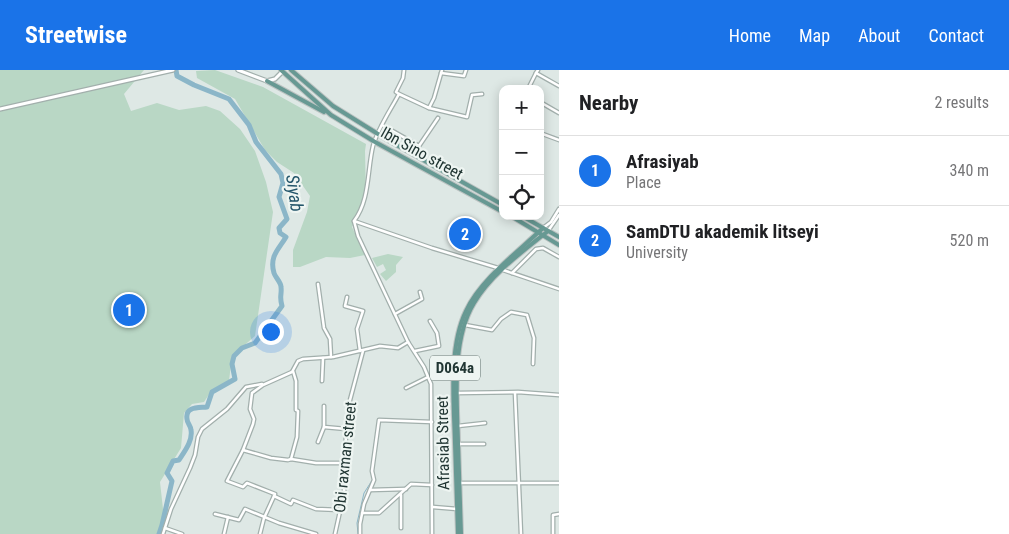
<!DOCTYPE html>
<html lang="en">
<head>
<meta charset="utf-8">
<style>
	:root { --surface:#fff; --page:#f6f6f6; --text:#202124; --muted:#757577; --line:#e0e0e0; --accent:#1a73e8 }
	body { margin:0; font-family:"Roboto Condensed",sans-serif; background:var(--page); color:var(--text) }
	.controls { position:absolute; right:15px; top:15px; display:grid; overflow:hidden; border-radius:10px; box-shadow:0 2px 12px #0003 }
	.controls button { width:45px; height:45px; display:grid; place-items:center; padding:0; border:0; border-bottom:1px solid var(--line); background:var(--surface); color:var(--text); font:25px sans-serif }
	.you { position:absolute; left:270px; top:261px; width:18px; height:18px; margin:-12px; border:4px solid #fff; border-radius:50%; background:#1a73e8; box-shadow:0 0 0 8px #1a73e833 }
	.badge { display:grid; place-items:center; width:32px; height:32px; border-radius:50%; background:var(--accent); color:#fff; font-size:16px; font-weight:700 }
	.pin { position:absolute; translate:-50% -50%; border:2px solid #fff; box-shadow:0 1px 5px #0006 }
	.list { margin:0; padding:0; list-style:none }
	h2 { display:flex; justify-content:space-between; align-items:center; height:65px; margin:0; padding:0 20px; font-size:21px }
	h2 small { font-size:16px; font-weight:400; color:var(--muted) }
	.list li { display:grid; grid-template-columns:32px 1fr auto; gap:15px; align-items:center; box-sizing:border-box; height:70px; padding:0 20px; border-top:1px solid var(--line) }
	.list b { display:block; font-size:19px; white-space:nowrap }
	.list p { margin:0; font-size:16px; white-space:nowrap; color:var(--muted) }
	.list em { font-size:16px; font-style:normal; color:var(--muted) }
	.icon { flex:none; width:28px; height:28px; fill:none; stroke:currentColor; stroke-width:2; stroke-linecap:round; stroke-linejoin:round }
	.map { position:relative; flex:none; width:559px; height:464px; overflow:hidden }
	header { display:flex; align-items:center; gap:30px; box-sizing:border-box; height:70px; padding:0 25px; background:var(--accent); color:#fff }
	header strong { font-size:24px }
	nav { display:flex; gap:28px; margin-inline-start:auto; font-size:18px }
	main { display:flex }
	aside { flex:1; background:var(--surface) }
	.map>svg:first-child { display:block }
	.green { fill:#b9d7c5 }
	.lines { fill:none; stroke-linecap:round; stroke-linejoin:round }
	.stream { stroke:#8bb6c8; stroke-width:1 }
	.river { stroke:#8bb6c8; stroke-width:5 }
	.minor-casing { stroke:#a2afac; stroke-width:5 }
	.tertiary-casing { stroke:#a2afac; stroke-width:5.5 }
	.primary-casing { stroke:#bcc3c2; stroke-width:6 }
	.minor { stroke:#fff; stroke-width:2.5 }
	.tertiary { stroke:#fff; stroke-width:3 }
	.primary { stroke:#679993; stroke-width:4 }
	.labels { text-anchor:middle; dominant-baseline:central; stroke-width:4.5; stroke-linejoin:round; paint-order:stroke }
	.shield { fill:#eef5f2; stroke:#5e6f6c; stroke-width:1 }
	.shield-label { font-size:15px; font-weight:bold; fill:#213633 }
	.street-label { font-size:16px; fill:#213633; stroke:#eef5f2 }
	.water-label { font-size:18px; font-style:italic; fill:#23556a; stroke:#eef5f2 }
</style>
</head>
<body>
<header>
<strong>Streetwise</strong>
<nav><a>Home</a><a>Map</a><a>About</a><a>Contact</a></nav>
</header>
<main>
<div class="map">
<svg width="559" height="464" viewBox="0 0 559 464">
	<rect width="100%" height="100%" fill="#dee8e5"/>
	<g class="green">
		<polygon points="0,0 144,0 124,24 131,41 157,33 179,40 206,36 220,41 240,59 255,81 266,112 273,142 255,266 232,286 229,311 212,320 204,332 192,334 184,343 181,378 160,412 163,439 171,440 160,464 0,464"/>
		<polygon points="215,0 263,17 366,74 365,81 366,126 352,157 365,185 350,188 326,187 300,197 293,197 293,180 307,142 310,126 294,103 277,92 265,80 235,29 197,8 196,1"/>
		<polygon points="388,184 403,187 396,195 396,202 386,211 380,204 386,200 383,194 377,197 372,188"/>
	</g>
	<g class="lines">
		<g class="stream">
			<polyline points="372,390 376,362"/>
			<polyline points="358,464 357,453 364,423 373,409"/>
		</g>
		<path class="river" d="M159,464L162,455L172,411L167,403L173,391L179,390C184,382 193,371 191,360C191,356 187,353 187,349C185,336 199,338 207,337L212,322L235,309L232,294L234,286L242,278L255,273L282,236C279,226 282,225 281,217C281,212 275,207 274,203C269,186 279,179 286,167L280,163L279,158L287,149L279,127L283,113L281,104L256,72L249,55L229,29L194,15L177,6L176,0"/>
		<g class="minor-casing">
			<g id="minor">
				<polyline points="538,0 536,3 559,16"/>
				<polyline points="441,3 464,6 466,0"/>
				<polyline points="528,19 536,3"/>
				<polyline points="399,24 396,22 403,8 404,0"/>
				<polyline points="540,32 559,43"/>
				<polyline points="429,38 467,47 472,25 482,24"/>
				<polyline points="382,55 419,76 438,48"/>
				<polyline points="540,63 559,70"/>
				<polyline points="354,151 432,178 498,198"/>
				<polyline points="543,158 551,152 559,139"/>
				<polyline points="548,161 559,145"/>
				<polyline points="503,200 559,219"/>
				<polyline points="512,203 536,179 543,178 559,187"/>
				<polyline points="318,214 324,258 330,269 331,287"/>
				<polyline points="347,227 345,236 363,241 357,259 360,281"/>
				<polyline points="395,244 422,229 420,222"/>
				<polyline points="465,255 492,260 501,249 511,242 527,245 534,268 533,294"/>
				<polyline points="415,281 439,276 437,263 430,251"/>
				<polyline points="322,311 323,288"/>
				<polyline points="406,318 428,307"/>
				<polyline points="457,323 518,322 559,325"/>
				<polyline points="515,323 521,464"/>
				<polyline points="324,336 324,357 346,359"/>
				<polyline points="458,356 485,353"/>
				<polyline points="318,372 324,357"/>
				<polyline points="458,374 484,374"/>
				<polyline points="243,380 271,388 288,390 291,389 316,393 344,393"/>
				<polyline points="291,389 297,367 298,341 296,340 296,311 293,301"/>
				<polyline points="458,413 559,413"/>
				<polyline points="370,420 406,419"/>
				<polyline points="401,425 401,458"/>
				<polyline points="274,426 291,434 293,430 316,439 340,440"/>
				<polyline points="433,437 457,439"/>
				<polyline points="362,443 379,443 411,414 432,415"/>
				<polyline points="215,444 239,450 245,439 279,453 316,464"/>
				<polyline points="165,458 182,464"/>
				<polyline points="163,464 171,439 190,398 195,385 198,367 202,359 227,339 246,317 262,314"/>
				<polyline points="224,464 228,447"/>
				<polyline points="260,464 264,448 275,424 247,413 243,417 227,411 243,380 253,354 254,349 250,339 252,323 263,315 292,302 298,291 303,289 333,287 380,276 398,278 408,272"/>
				<polyline points="335,464 344,423 346,363 350,330 363,281"/>
				<polyline points="360,464 360,454 364,434 374,410 372,401 379,350 432,352"/>
				<path d="M432,464L431,314L424,297L408,272L358,166L354,151C370,130 367,101 373,76C378,58 390,41 399,24L429,38L434,28L442,0"/>
				<polyline points="553,464 553,445 559,444"/>
			</g>
		</g>
		<g class="tertiary-casing">
			<g id="tertiary">
				<polyline points="238,0 267,11 275,9 282,2"/>
				<polyline points="0,39 173,0"/>
			</g>
		</g>
		<g class="primary-casing">
			<g id="primary">
				<polyline points="281,0 331,45 375,72 503,142"/>
				<polyline points="291,0 333,36 386,69 503,135"/>
				<polyline points="267,11 324,42"/>
				<polyline points="511,146 559,175"/>
				<polyline points="522,146 559,167"/>
				<path d="M458,464C457,434 456,403 455,373C454,333 448,278 466,241C481,209 518,182 543,158"/>
				<path d="M461,464C460,433 459,403 458,372C457,329 451,271 474,233C491,204 522,182 548,161"/>
			</g>
		</g>
		<use href="#minor" class="minor"/>
		<use href="#tertiary" class="tertiary"/>
		<use href="#primary" class="primary"/>
	</g>
	<g class="labels">
		<rect class="shield" x="430" y="285.5" width="50" height="25" rx="4"/>
		<g class="shield-label">
			<text x="455" y="298">D064a</text>
		</g>
		<g class="street-label">
			<text transform="translate(422 83) rotate(29)">Ibn Sino street</text>
			<text transform="translate(443 373) rotate(-91)">Afrasiab Street</text>
			<text transform="translate(345 387) rotate(-84)">Obi raxman street</text>
		</g>
		<g class="water-label">
			<text transform="translate(295 123) rotate(82)">Siyab</text>
		</g>
	</g>
</svg>
<div class="controls">
<button>+</button>
<button>−</button>
<button><svg class="icon" aria-label="locate" viewBox="0 0 24 24"><circle cx="12" cy="12" r="6"/><path d="M12 2v4M12 18v4M2 12h4M18 12h4"/></svg></button>
</div>
<div class="you"></div>
<div class="pin badge" style="left:129px;top:240px">1</div>
<div class="pin badge" style="left:465px;top:164px">2</div>
</div>
<aside>
<h2>Nearby<small>2 results</small></h2>
<ul class="list">
<li><span class="badge">1</span><div><b>Afrasiyab</b><p>Place</p></div><em>340 m</em></li>
<li><span class="badge">2</span><div><b>SamDTU akademik litseyi</b><p>University</p></div><em>520 m</em></li>
</ul>
</aside>
</main>
</body>
</html>
